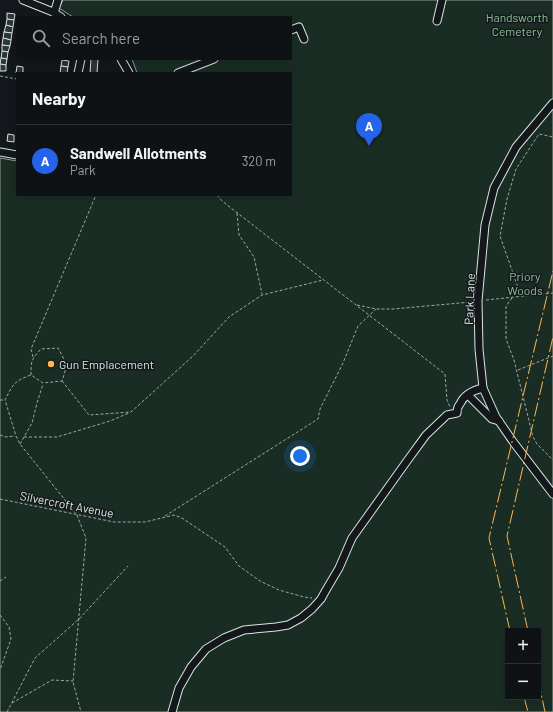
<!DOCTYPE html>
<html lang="en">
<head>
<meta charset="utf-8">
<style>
	:root { --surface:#0f1215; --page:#181b1e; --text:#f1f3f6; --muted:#9b9ea0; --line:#2f3234; --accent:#2563eb }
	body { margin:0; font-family:Barlow,sans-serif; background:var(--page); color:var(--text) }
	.controls { position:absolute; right:12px; bottom:12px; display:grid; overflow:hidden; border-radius:0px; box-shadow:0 2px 10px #0003 }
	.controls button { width:36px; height:36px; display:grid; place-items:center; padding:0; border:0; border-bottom:1px solid var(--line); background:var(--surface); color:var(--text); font:20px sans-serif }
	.you { position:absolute; left:300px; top:456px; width:14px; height:14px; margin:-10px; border:3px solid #fff; border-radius:50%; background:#1a73e8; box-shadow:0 0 0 6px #1a73e833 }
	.badge { display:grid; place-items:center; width:26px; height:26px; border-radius:50%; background:var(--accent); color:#fff; font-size:13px; font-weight:700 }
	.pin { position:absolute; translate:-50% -33px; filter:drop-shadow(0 1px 2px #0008) }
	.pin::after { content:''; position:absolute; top:21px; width:14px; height:12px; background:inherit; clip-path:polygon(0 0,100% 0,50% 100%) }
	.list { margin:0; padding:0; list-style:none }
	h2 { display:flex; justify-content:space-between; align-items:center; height:52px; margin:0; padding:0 16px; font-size:17px }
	h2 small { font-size:13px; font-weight:400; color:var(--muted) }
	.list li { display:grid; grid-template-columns:26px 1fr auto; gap:12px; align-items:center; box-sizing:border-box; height:72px; padding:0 16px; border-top:1px solid var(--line) }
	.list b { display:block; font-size:15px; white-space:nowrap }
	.list p { margin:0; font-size:13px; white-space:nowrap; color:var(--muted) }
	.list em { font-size:13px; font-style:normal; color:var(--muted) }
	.icon { flex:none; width:22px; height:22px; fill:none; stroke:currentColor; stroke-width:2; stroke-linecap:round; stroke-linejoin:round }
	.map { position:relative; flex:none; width:553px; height:712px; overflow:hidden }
	.search { position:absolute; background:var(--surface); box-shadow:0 2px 10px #0003; left:16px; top:16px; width:276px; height:44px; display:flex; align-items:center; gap:10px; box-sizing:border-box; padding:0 14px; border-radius:0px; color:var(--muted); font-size:15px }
	.panel { position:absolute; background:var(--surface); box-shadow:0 2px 10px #0003; left:16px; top:72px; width:276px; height:124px; border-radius:0px }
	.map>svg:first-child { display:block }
	.green { fill:#1a2d24; stroke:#939e99; fill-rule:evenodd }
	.building { fill:#2c363c; stroke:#d8e6dc }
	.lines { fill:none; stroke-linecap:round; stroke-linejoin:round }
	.minor-casing { stroke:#d8e6dc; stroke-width:9 }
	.path { stroke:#9da8a2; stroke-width:1; stroke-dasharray:3 2; stroke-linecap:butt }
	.minor { stroke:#14181c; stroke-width:7 }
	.power { stroke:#ffb74d; stroke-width:1; stroke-dasharray:14 3 2 3; stroke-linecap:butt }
	.poi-dot { fill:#ffb74d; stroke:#14181c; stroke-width:1.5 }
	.labels { text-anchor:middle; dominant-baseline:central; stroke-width:3; stroke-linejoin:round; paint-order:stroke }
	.park-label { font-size:12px; fill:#8ac095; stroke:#14181c }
	.street-label { font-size:12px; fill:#d8e6dc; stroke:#14181c }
	.poi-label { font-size:12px; fill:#d8e6dc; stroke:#14181c; text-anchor:start }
</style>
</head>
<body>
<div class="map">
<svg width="553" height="712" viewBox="0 0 553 712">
	<rect width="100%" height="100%" fill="#14181c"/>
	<path class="green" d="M63,0H553V712H0V158L17,161V195H291V73H137L132,59H291V17H73L59,8ZM508,631H538V697H508Z"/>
	<g class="building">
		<polygon points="7,13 15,14 14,20 7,19"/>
		<polygon points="7,19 14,20 13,27 6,25"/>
		<polygon points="6,25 13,27 12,33 4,32"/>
		<polygon points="4,32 12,33 11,40 3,38"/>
		<polygon points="3,38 11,40 10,46 2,45"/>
		<polygon points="2,45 10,46 8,52 2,51"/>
		<polygon points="2,51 8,52 7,59 1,58"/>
		<polygon points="1,58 7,59 6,65 0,64"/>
		<polygon points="91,59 98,59 97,73 90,73"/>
		<polygon points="62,60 69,61 68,67 61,66"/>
		<polygon points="0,64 6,65 6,71 0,71"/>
		<polygon points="17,66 23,67 23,73 16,73"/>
		<polygon points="61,66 68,67 67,73 60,73"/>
		<polygon points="8,134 14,135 14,142 7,141"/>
	</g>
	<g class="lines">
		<g class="minor-casing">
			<g id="minor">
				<polyline points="23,0 53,12 61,17"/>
				<polyline points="53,12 55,10 58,0"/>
				<polyline points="437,21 442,0"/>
				<polyline points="291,30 299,27 304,39"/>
				<polyline points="121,59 129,73"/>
				<polyline points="78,73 81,59"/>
				<polyline points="178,73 214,59"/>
				<polyline points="553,103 516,147 494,188 485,225 478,301 479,349 483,388 496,417 514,443 553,494"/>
				<polyline points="0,152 17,155"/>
				<polyline points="468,395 492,419 499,421"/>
				<path d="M172,712L179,688L191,667L206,649L224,638L244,630L276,627L288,625L301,618L312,609L321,599L326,590L339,568L352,538L407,461L426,435L447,415L457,413C457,410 458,406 460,404C464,395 474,390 483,388"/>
			</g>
		</g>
		<g class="path">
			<polyline points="0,76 17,79"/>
			<polyline points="217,195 222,201 445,374 447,400 450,407"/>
			<polyline points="237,213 239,235 254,257 262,294"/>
			<polyline points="521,296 500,236 507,199 516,169 539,134 553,137"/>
			<polyline points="512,298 506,306 506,339 514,360 533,437 537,444 553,460"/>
			<polyline points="486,300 553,293"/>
			<polyline points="357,305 376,309 393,309 471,302"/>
			<polyline points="33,357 31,349 96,195"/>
			<polyline points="518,370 553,356"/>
			<path d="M31,375C31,361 31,360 41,349L58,348C66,363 68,364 62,381L43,383L31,375C14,381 13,384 5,400L16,436L20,444L77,515L86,538L73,682L81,712"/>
			<polyline points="62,381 89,415 131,412 193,356 229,317 262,295 323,280"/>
			<polyline points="0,400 5,400"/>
			<polyline points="0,435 5,437 15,436"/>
			<polyline points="24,437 57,437 110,421 129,413"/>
			<polyline points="20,444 32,423 37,403 43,384"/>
			<polyline points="0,499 114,522 145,522 174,515 182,518 225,547 239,566 260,581 279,590 304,597 312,598"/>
			<polyline points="165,516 318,419 320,409 343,363 358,326 376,309"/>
			<polyline points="0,581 6,577"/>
			<polyline points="0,615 9,627 11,639 0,670"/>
			<polyline points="12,703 52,680 73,681"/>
			<polyline points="0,712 1,712"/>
			<polyline points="7,712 35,658 79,619 128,566"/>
		</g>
		<use href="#minor" class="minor"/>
		<g class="power">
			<polyline points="510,631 489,538 553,271"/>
			<polyline points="528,631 507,536 553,337"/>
			<polyline points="538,679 545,712"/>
			<polyline points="524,697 528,712"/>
		</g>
	</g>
	<circle class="poi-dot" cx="51" cy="364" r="4"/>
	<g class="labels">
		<g class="park-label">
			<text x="517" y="17">Handsworth<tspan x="517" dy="14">Cemetery</tspan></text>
			<text x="525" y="276">Priory<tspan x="525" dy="14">Woods</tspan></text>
		</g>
		<g class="street-label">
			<text transform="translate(469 299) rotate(-88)">Park Lane</text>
			<text transform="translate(67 504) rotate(11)">Silvercroft Avenue</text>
		</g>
		<g class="poi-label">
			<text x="59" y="364">Gun Emplacement</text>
		</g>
	</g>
</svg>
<div class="controls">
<button>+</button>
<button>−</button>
</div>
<div class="you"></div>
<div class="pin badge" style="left:369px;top:146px">A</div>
<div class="search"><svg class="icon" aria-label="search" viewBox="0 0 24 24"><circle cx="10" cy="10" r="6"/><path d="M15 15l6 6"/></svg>Search here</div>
<section class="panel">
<h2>Nearby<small></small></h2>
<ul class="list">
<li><span class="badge">A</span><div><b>Sandwell Allotments</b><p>Park</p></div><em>320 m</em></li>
</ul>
</section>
</div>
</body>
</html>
